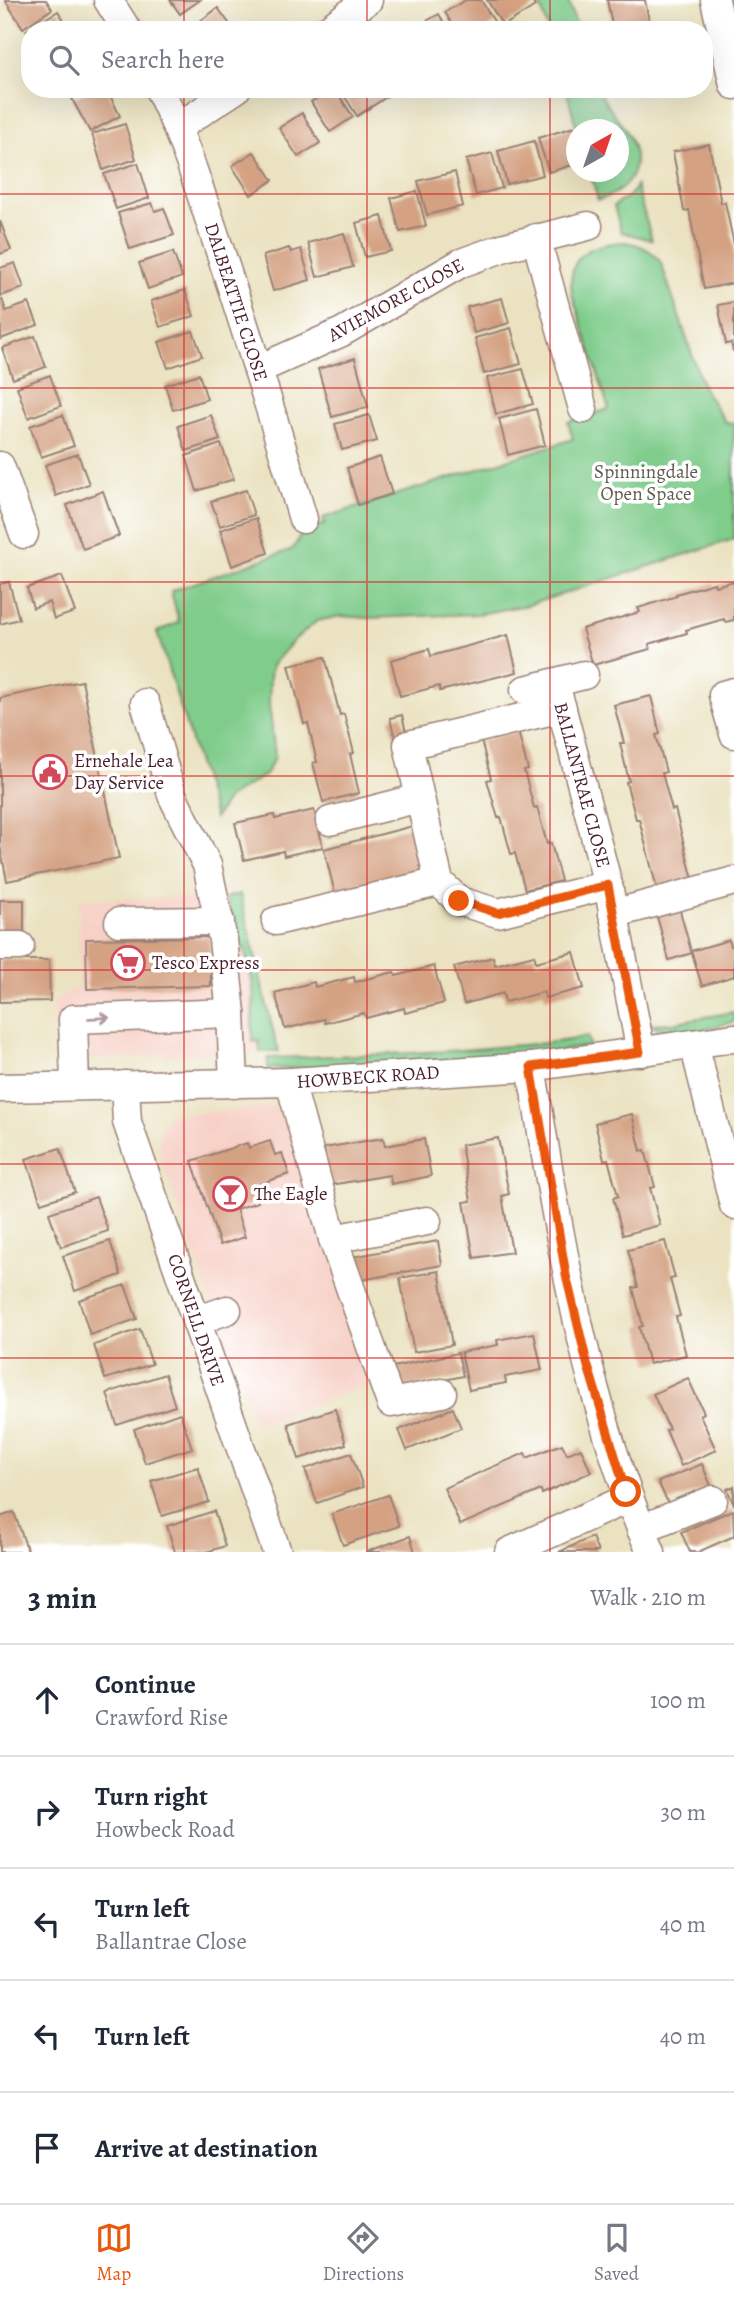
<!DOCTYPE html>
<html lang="en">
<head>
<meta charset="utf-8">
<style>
	:root { --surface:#fff; --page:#f6f6f7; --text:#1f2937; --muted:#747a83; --line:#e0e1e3; --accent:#ea580c }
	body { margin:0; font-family:Alegreya,serif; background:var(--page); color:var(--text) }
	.compass { position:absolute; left:566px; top:119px; width:63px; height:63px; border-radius:50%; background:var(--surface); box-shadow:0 7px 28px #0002; rotate:40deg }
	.stop { position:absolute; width:21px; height:21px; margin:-16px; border:5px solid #ea580c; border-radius:50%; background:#fff }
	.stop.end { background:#ea580c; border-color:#fff; box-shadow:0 2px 7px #0008 }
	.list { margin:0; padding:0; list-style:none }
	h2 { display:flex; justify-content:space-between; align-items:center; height:91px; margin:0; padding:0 28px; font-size:30px }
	h2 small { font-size:23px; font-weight:400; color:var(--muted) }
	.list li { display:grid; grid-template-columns:46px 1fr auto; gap:21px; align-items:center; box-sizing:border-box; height:112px; padding:0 28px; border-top:2px solid var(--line) }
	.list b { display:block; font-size:26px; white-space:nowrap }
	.list p { margin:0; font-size:23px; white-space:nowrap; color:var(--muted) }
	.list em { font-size:23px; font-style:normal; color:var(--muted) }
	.icon { flex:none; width:38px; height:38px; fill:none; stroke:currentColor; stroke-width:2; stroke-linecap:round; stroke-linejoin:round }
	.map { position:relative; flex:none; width:734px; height:1552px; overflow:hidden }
	.search { position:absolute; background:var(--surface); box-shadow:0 7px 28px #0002; left:21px; right:21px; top:21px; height:77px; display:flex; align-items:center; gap:18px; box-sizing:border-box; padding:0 24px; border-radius:28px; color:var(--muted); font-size:26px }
	.sheet { height:651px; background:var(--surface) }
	nav { display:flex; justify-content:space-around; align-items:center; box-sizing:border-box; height:98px; border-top:2px solid var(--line); background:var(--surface); font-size:19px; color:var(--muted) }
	nav a { display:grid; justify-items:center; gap:4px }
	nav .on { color:var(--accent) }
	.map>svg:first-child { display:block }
	.built { fill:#f7d1c7 }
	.green { fill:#7fcc8b; stroke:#64765b; stroke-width:2 }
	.building { fill:#d4a182 }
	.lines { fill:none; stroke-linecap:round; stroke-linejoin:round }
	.minor-casing { stroke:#9a8076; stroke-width:31 }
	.minor { stroke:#fff; stroke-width:28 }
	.oneway { stroke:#ae9aa0 }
	.route { stroke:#ea580c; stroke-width:9 }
	.grid { fill:none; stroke:#d62828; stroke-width:2; stroke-opacity:0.55 }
	.labels { text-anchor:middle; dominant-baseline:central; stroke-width:7; stroke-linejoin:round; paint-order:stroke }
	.street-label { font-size:19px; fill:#4a1f2b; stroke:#fff }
	.park-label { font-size:19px; fill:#5d5c4d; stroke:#fff }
	.poi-label { font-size:19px; fill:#4a1f2b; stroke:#fff; text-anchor:start }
</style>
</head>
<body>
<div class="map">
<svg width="734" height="1552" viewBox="0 0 734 1552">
	<rect width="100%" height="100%" fill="#fff"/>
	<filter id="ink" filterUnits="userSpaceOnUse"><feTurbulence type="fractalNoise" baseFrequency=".0143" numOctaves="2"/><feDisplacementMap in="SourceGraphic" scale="14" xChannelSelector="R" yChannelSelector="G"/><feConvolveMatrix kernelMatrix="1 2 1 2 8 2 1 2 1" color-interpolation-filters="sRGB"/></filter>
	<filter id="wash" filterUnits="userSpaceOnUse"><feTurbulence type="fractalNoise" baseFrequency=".00686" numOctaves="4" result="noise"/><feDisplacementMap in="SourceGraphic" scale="28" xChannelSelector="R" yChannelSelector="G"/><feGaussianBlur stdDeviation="1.57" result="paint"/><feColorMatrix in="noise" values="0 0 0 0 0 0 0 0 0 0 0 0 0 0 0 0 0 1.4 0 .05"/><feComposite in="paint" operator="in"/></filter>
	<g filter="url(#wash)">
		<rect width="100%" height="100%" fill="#eae2c0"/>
		<g class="built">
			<polygon points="225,898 236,927 252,983 254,1002 251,1030 259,1041 260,1052 56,1060 53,1002 79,986 79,899"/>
			<polygon points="283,1106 373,1383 255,1425 158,1151 161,1130 169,1115"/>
		</g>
		<g class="green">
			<polygon points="536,0 568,0 578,30 548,30 542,10"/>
			<path d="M566,89H598C605,105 618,117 626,131C645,164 633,190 598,200L590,172H618V130L577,129Z"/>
			<polygon points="636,186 652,240 621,232 614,206 631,194"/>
			<path d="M625,242C641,245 651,249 661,263L703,387L725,422L734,423V539L528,605L478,614L367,618L341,616L317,621L294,640L273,664L270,675L269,702L275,757L265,775L228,798L215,818L157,632L179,622L171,591L293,549L303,531L325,524L323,518L573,439L568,422L609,409L572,294C567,254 589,244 625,242Z"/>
			<path d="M240,894L275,1039L279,1051L260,1052L259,1041L253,1042C250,1023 255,1005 253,987C249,957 236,926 225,898Z"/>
			<path d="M734,1012V1022C706,1028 676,1040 650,1024L672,1023Z"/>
			<path d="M587,1036L590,1046L559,1051L370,1066L268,1069V1058C344,1056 421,1054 497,1047C527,1044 558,1044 587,1036Z"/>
		</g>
		<g id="blocks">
			<g class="building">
				<polygon points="5,0 46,0 52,9 23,28"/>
				<polygon points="170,0 200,0 180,14"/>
				<polygon points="466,0 481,0 495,23 484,30 455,30 445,12"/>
				<polygon points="487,0 531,0 535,6 503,26"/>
				<polygon points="607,0 645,0 651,30 613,30"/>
				<polygon points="729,0 734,0 734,17 733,17"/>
				<polygon points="218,8 234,30 188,30"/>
				<polygon points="58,11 70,30 27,30"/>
				<polygon points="439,14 448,30 418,30 416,27"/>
				<polygon points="91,89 107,89 120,116 90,132 72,99"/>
				<polygon points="332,89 335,89 353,117 330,132 311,102"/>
				<polygon points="340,89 384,89 388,96 357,116"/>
				<polygon points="302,113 320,143 298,157 279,128"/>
				<polygon points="125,124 136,159 103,170 92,134"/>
				<polygon points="574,127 576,136 576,164 549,172 538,138"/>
				<polygon points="534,141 543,175 507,184 498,151"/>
				<polygon points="709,144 721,203 725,202 734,245 734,283 704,289 689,210 684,211 673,152"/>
				<polygon points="254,152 273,180 251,195 232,166"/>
				<polygon points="492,153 502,188 476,195 466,160"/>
				<polygon points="138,163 149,198 116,209 104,174"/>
				<polygon points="455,172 463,206 427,215 418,181"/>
				<polygon points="417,191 426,226 400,232 391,198"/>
				<polygon points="152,203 155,211 164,208 174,235 130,249 118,213"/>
				<polygon points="382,216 391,251 365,257 356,223"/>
				<polygon points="0,221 11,250 0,254"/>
				<polygon points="344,233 353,267 317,277 308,243"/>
				<polygon points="289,248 291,252 301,249 310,280 273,291 263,256"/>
				<polygon points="173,252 182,277 148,289 139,263"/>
				<polygon points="15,263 24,288 0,296 0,268"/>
				<polygon points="185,290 194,316 160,327 151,301"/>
				<polygon points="502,298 509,323 474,333 467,307"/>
				<polygon points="0,299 2,299 6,311 29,303 38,325 1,339"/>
				<polygon points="734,302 734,351 733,351 731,343 726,344 718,305"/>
				<polygon points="511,328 521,364 484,374 475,338"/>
				<polygon points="193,331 202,356 168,368 159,342"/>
				<polygon points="35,336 46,367 13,379 2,348"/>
				<polygon points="355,358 368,407 332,417 318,369"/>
				<polygon points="523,369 533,404 496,414 487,378"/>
				<polygon points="199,374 207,399 173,410 165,385"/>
				<polygon points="50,375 61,406 28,418 17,387"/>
				<polygon points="536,409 545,445 508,455 499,419"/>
				<polygon points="63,415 74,446 41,457 30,426"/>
				<polygon points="211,415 220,440 186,451 178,426"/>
				<polygon points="369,415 377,441 342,450 335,424"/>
				<polygon points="221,444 234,479 197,491 186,456"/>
				<polygon points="78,454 89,484 56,496 45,465"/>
				<polygon points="380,457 392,494 358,505 347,468"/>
				<polygon points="246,490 254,515 220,526 211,501"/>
				<polygon points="103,491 119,536 83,549 67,505"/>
				<polygon points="256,518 268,553 232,566 220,530"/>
				<polygon points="62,576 75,612 54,619 49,602 33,608 27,588"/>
				<polygon points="734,581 734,620 725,622 724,619 686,630 687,633 649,644 650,649 593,665 582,629 640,612 638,608 677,596 676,594 714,583 715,586"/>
				<polygon points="9,582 19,619 0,624 0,584"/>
				<polygon points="508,635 517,672 440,691 439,686 400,696 391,660 429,649 431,656"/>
				<polygon points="325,657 340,715 344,714 354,753 350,754 359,793 323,802 313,763 317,762 308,723 304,724 289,665"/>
				<polygon points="82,681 119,858 7,881 0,846 0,698"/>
				<polygon points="651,696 660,734 656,735 666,772 662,773 672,810 675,809 694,884 658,893 639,819 636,819 626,782 629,781 620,743 624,743 614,705"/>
				<polygon points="402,715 407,737 395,739 390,718"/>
				<polygon points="518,731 528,770 524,771 529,789 534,808 537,807 547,844 551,843 561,881 525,890 515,853 511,854 501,817 498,818 487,780 491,779 481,740"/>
				<polygon points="314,810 323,847 284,856 283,851 244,860 235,823 274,815 275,819"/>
				<polygon points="413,826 425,871 335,894 324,849"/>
				<polygon points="0,900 24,900 24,932 0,933"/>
				<polygon points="679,907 691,951 729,940 731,946 734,945 734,976 702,986 692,953 669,960 656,913"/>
				<polygon points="210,937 211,986 87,989 86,939"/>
				<polygon points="574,952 584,988 545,998 544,992 505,1002 503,993 464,1004 454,967 493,957 495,965 534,955 536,962"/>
				<polygon points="0,960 49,960 50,1001 0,1002"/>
				<polygon points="434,966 444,1003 405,1013 404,1008 366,1018 364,1013 325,1023 324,1019 285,1029 275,993 314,982 315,987 354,977 355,982 394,972 396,976"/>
				<polygon points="632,1114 641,1151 645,1150 655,1187 650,1188 660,1225 623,1235 613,1198 618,1196 608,1159 604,1160 595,1123"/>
				<polygon points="383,1138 385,1146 424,1139 431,1176 391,1184 390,1175 330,1185 324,1148"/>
				<polygon points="498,1138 509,1194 502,1196 512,1252 474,1258 464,1202 471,1201 461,1145"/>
				<polygon points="270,1141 275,1155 282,1153 289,1174 253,1186 258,1202 236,1209 245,1237 220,1245 192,1161 247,1143 249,1148"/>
				<polygon points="60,1148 75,1192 41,1203 26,1159"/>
				<polygon points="96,1197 108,1231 61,1247 49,1213"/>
				<polygon points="110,1241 121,1275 75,1291 63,1256"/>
				<polygon points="438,1241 442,1265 356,1281 352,1257"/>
				<polygon points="665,1241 675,1278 670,1279 680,1316 676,1317 686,1355 649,1364 639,1327 643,1326 633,1288 638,1287 628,1250"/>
				<polygon points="439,1271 452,1345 414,1352 400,1278"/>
				<polygon points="125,1285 137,1319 90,1335 79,1300"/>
				<polygon points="140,1329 152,1364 105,1379 94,1345"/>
				<polygon points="534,1333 542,1370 505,1377 506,1383 469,1390 461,1352 498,1345 497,1340"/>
				<polygon points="458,1353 463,1376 398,1390 393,1367"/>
				<polygon points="165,1374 175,1406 117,1425 107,1393"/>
				<polygon points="688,1378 704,1413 700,1415 716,1450 681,1466 666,1430 669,1429 653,1394"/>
				<polygon points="453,1408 461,1428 407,1450 399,1430"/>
				<polygon points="335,1409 346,1444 299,1459 288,1424"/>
				<polygon points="180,1413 192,1448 145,1463 134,1429"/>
				<polygon points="562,1444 567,1454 581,1448 591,1472 542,1494 541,1490 460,1525 444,1488 525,1453 527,1458"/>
				<polygon points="351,1453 363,1487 317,1503 305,1469"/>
				<polygon points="702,1464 711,1486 668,1503 658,1482"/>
				<polygon points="198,1467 209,1502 162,1516 151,1481"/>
				<polygon points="734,1486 734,1505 727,1489"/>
				<polygon points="388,1495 399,1526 343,1545 332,1514"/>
				<polygon points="733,1510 734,1536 698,1552 690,1552 681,1532"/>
				<polygon points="214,1511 225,1546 206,1552 175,1552 167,1526"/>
				<polygon points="14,1512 28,1552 0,1552 0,1517"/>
				<polygon points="410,1536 415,1552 366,1552"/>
				<polygon points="592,1537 598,1552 559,1552"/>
			</g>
		</g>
	</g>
	<g filter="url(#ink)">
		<use href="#blocks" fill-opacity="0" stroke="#9a8076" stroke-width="2"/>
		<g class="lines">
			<g class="minor-casing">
				<g id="minor">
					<polyline points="108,0 127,30"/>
					<polyline points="715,0 734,85"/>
					<polyline points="327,30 368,0"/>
					<path d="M159,89C186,142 202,198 221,254C250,342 277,430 303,519"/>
					<polyline points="178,127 236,89"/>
					<polyline points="536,238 583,409"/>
					<polyline points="259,369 342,332 461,263 505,247 588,226"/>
					<polyline points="0,466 24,534"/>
					<polyline points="555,683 608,885 641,1052"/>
					<polyline points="525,690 584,675"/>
					<polyline points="734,692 723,695 734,734"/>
					<polyline points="145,703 172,795 207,865 223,940 231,1013"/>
					<polyline points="562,708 408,745 439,882 459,901 498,913 608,885"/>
					<polyline points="330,821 419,798"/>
					<polyline points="613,914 734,881"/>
					<polyline points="276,921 439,882"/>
					<polyline points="119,922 220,921"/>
					<polyline points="0,946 20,946"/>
					<polyline points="694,1044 734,1205"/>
					<path d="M531,1067C559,1232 583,1397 651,1552"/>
					<polyline points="290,1082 333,1239 391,1403 442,1393"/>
					<polyline points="75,1085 73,1019 231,1013 234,1084"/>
					<polyline points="125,1085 127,1122 277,1552"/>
					<polyline points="0,1088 290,1082 531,1067 734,1038"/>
					<polyline points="333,1239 427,1221"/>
					<polyline points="196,1321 227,1310"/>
					<polyline points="641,1529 713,1500"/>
					<polyline points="509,1552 629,1498"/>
				</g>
			</g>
			<use href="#minor" class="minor"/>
		</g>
		<defs><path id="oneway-shaft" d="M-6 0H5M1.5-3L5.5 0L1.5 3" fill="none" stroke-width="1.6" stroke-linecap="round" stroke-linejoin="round" transform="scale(1.75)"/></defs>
		<use class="oneway" href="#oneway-shaft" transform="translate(99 1018) rotate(-2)"/>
	</g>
	<g class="lines" filter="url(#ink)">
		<polyline class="route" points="459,901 498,913 608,885 640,1052 531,1067 566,1275 587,1363 626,1492"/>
	</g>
	<path class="grid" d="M184,0V30M367,0V30M550,0V30M184,89V1552M367,89V1552M550,89V1552M0,194H734M0,388H734M0,582H734M0,776H734M0,970H734M0,1164H734M0,1358H734"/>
	<defs>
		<g id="civic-ring" transform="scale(1.75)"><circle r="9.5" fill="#fff" stroke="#d1495b" stroke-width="1.5"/><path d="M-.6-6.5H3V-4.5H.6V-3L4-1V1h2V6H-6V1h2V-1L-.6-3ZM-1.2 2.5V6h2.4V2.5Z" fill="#d1495b"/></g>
		<g id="supermarket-ring" transform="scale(1.75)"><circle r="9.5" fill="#fff" stroke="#d1495b" stroke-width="1.5"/><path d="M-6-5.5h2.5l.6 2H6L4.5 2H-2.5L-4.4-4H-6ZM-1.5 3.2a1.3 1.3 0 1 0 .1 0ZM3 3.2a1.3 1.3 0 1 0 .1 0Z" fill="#d1495b"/></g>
		<g id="bar-ring" transform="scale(1.75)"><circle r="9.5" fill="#fff" stroke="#d1495b" stroke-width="1.5"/><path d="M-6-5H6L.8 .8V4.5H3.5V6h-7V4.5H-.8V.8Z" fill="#d1495b"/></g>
	</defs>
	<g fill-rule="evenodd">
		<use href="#civic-ring" x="50" y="772"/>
		<use href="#supermarket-ring" x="128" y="963"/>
		<use href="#bar-ring" x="230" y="1194"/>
	</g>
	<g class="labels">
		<g class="street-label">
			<text transform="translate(396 300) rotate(-29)">AVIEMORE CLOSE</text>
			<text transform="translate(236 302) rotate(72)">DALBEATTIE CLOSE</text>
			<text transform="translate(582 785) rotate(75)">BALLANTRAE CLOSE</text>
			<text transform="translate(368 1077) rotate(-4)">HOWBECK ROAD</text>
			<text transform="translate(196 1320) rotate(71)">CORNELL DRIVE</text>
		</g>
		<g class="park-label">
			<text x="646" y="472">Spinningdale<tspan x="646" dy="22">Open Space</tspan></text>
		</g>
		<g class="poi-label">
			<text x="74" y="761">Ernehale Lea<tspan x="74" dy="22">Day Service</tspan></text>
			<text x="152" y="963">Tesco Express</text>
			<text x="254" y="1194">The Eagle</text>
		</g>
	</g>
</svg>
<svg class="compass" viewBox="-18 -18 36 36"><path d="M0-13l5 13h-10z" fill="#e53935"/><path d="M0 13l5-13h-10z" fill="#747a83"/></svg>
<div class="stop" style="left:626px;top:1492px"></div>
<div class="stop end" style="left:459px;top:901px"></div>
<div class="search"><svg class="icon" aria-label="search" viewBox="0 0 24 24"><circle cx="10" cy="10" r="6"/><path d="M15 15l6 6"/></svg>Search here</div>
</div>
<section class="sheet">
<h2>3 min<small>Walk · 210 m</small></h2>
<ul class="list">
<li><svg class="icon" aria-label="ahead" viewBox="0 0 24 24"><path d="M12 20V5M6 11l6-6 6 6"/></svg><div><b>Continue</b><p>Crawford Rise</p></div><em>100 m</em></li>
<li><svg class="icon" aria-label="right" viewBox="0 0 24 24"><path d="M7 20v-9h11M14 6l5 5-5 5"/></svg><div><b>Turn right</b><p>Howbeck Road</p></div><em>30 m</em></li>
<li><svg class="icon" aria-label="left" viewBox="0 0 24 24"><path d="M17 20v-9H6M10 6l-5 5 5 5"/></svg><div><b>Turn left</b><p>Ballantrae Close</p></div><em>40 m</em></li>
<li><svg class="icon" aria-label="left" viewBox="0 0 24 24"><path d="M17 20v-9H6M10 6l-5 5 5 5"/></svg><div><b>Turn left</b></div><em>40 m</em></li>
<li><svg class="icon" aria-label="arrive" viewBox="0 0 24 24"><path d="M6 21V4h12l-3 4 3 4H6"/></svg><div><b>Arrive at destination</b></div></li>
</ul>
</section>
<nav>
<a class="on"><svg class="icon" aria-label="map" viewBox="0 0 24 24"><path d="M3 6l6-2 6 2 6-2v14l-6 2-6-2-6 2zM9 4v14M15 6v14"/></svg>Map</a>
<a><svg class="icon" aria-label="directions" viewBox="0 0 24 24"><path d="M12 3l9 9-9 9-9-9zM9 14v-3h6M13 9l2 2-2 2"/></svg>Directions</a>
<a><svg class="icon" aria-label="saved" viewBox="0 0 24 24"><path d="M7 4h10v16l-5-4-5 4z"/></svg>Saved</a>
</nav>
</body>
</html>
